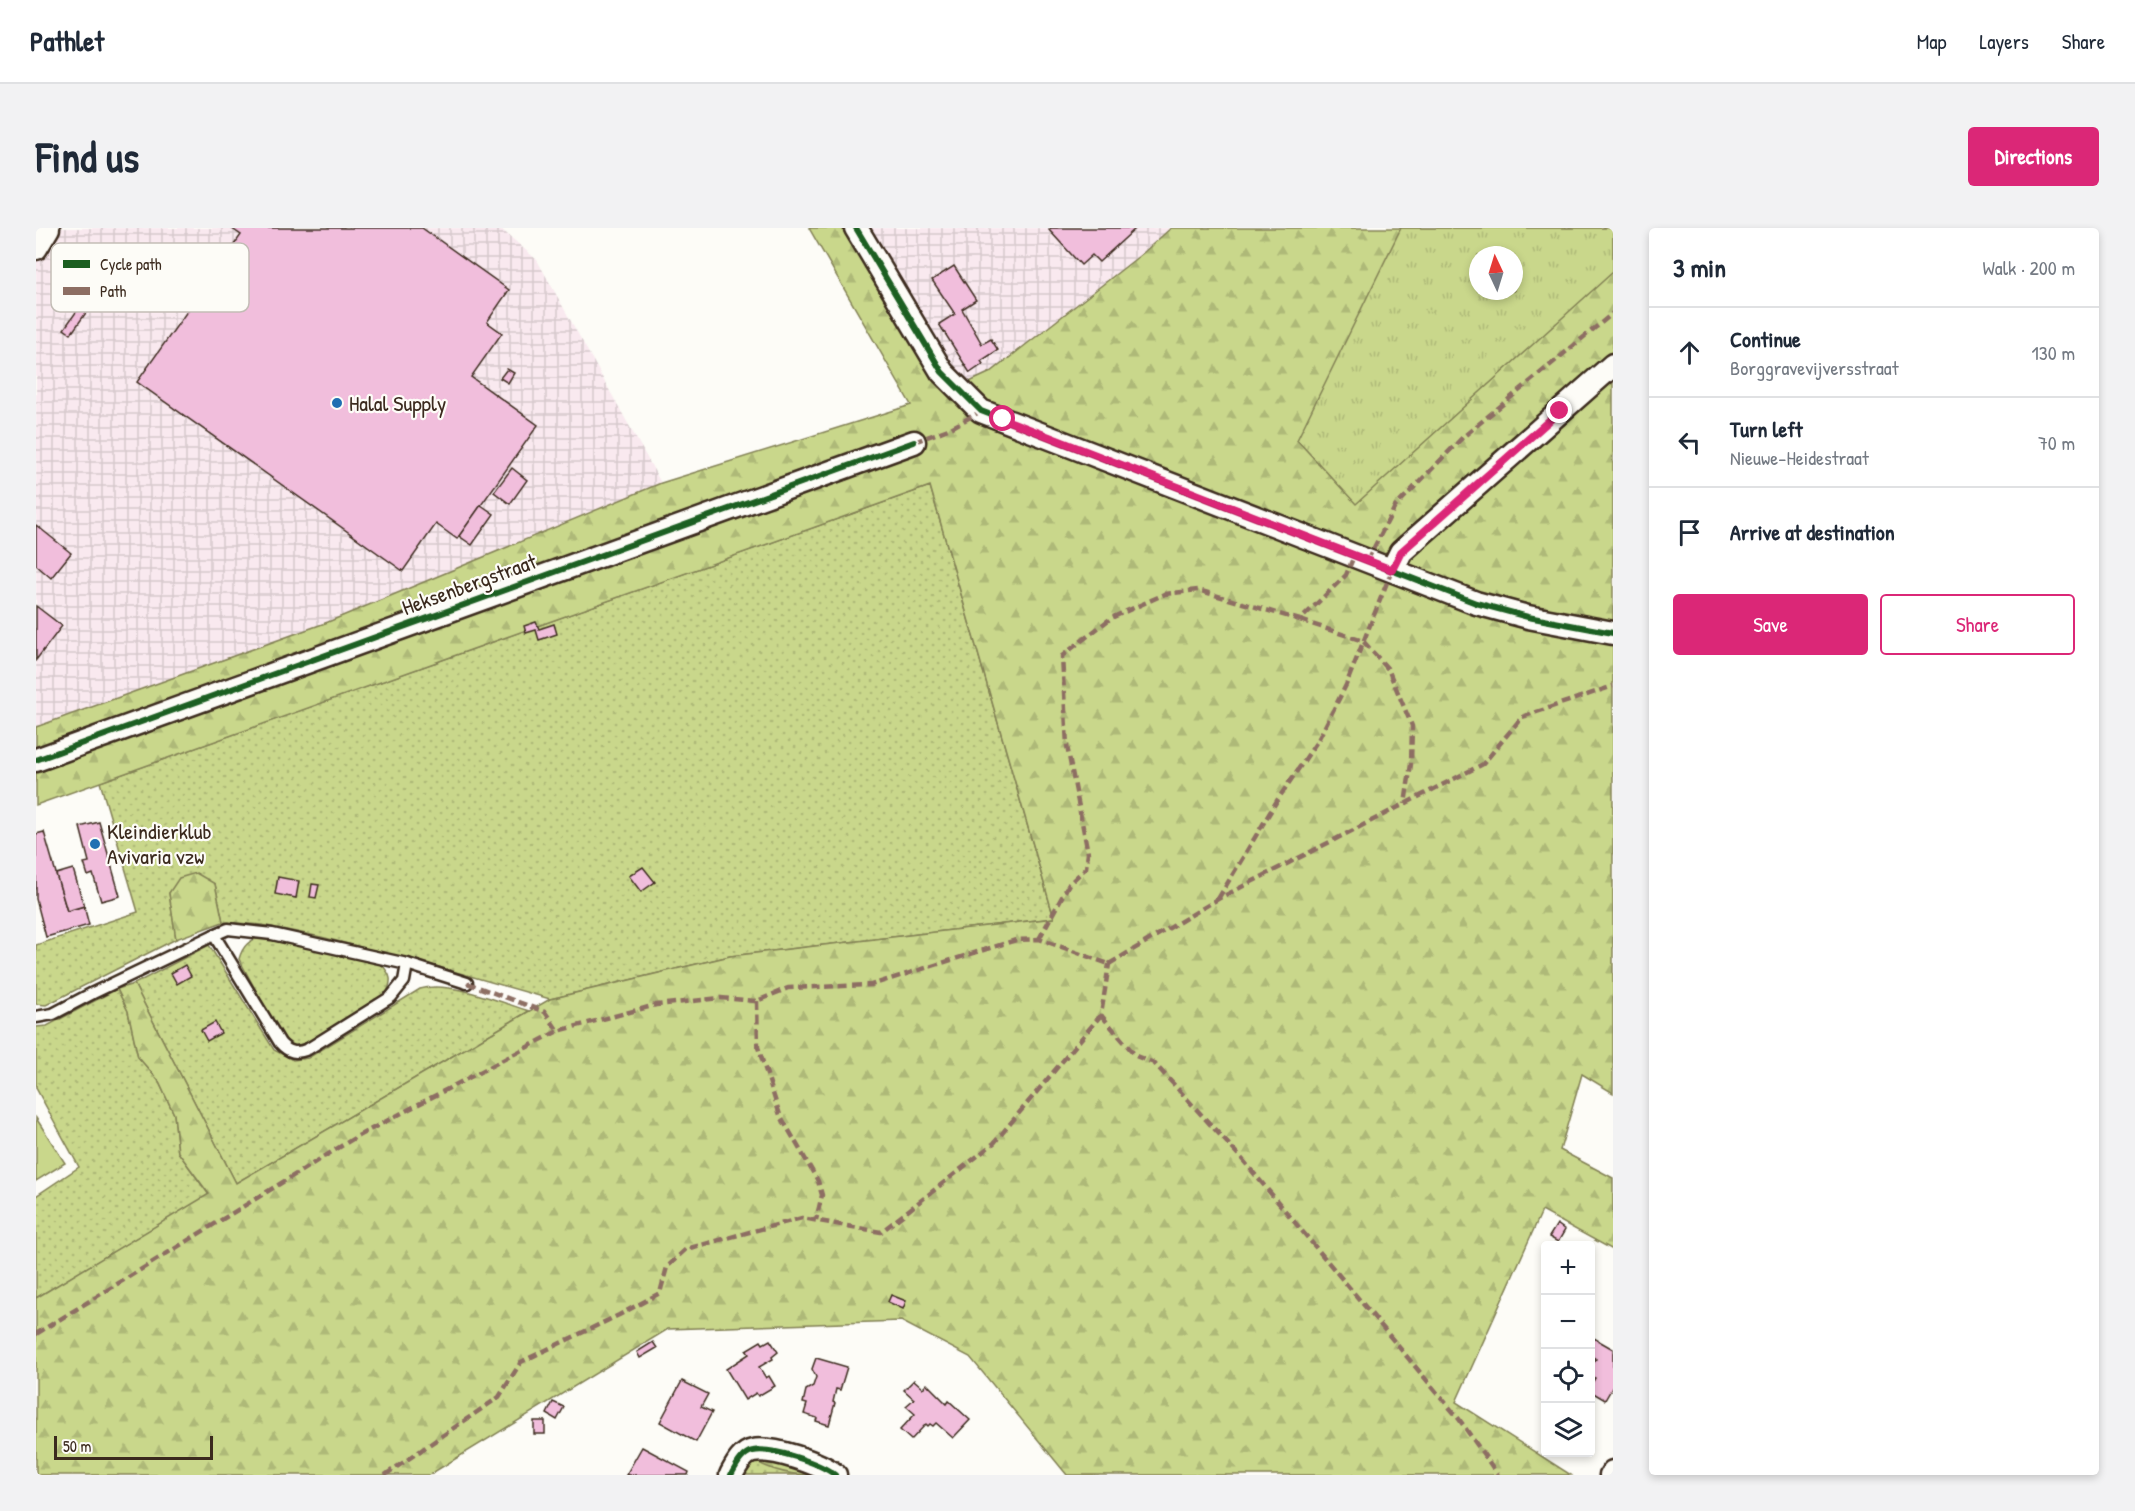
<!DOCTYPE html>
<html lang="en">
<head>
<meta charset="utf-8">
<style>
	:root { --surface:#fff; --page:#f2f2f3; --text:#1f2937; --muted:#747a83; --line:#e0e1e3; --accent:#db2777 }
	body { margin:0; font-family:"Patrick Hand",sans-serif; background:var(--page); color:var(--text) }
	.controls { position:absolute; right:18px; bottom:18px; display:grid; overflow:hidden; border-radius:6px; box-shadow:0 3px 9px #0003 }
	.controls button { width:54px; height:54px; display:grid; place-items:center; padding:0; border:0; border-bottom:2px solid var(--line); background:var(--surface); color:var(--text); font:30px sans-serif }
	.compass { position:absolute; left:1433px; top:18px; width:54px; height:54px; border-radius:50%; background:var(--surface); box-shadow:0 3px 9px #0003; rotate:356deg }
	.scale { position:absolute; left:18px; bottom:15px; width:159px; box-sizing:border-box; padding-left:6px; border:3px solid #3b2a1e; border-top:0; font-size:16px; line-height:21px; white-space:nowrap; color:#3b2a1e; -webkit-text-stroke:4px #fdfcf7; paint-order:stroke }
	.stop { position:absolute; width:18px; height:18px; margin:-14px; border:4px solid #db2777; border-radius:50%; background:#fff }
	.stop.end { background:#db2777; border-color:#fff; box-shadow:0 2px 6px #0008 }
	.list { margin:0; padding:0; list-style:none }
	h2 { display:flex; justify-content:space-between; align-items:center; height:78px; margin:0; padding:0 24px; font-size:26px }
	h2 small { font-size:20px; font-weight:400; color:var(--muted) }
	.list li { display:grid; grid-template-columns:39px 1fr auto; gap:18px; align-items:center; box-sizing:border-box; height:90px; padding:0 24px; border-top:2px solid var(--line) }
	.list b { display:block; font-size:22px; white-space:nowrap }
	.list p { margin:0; font-size:20px; white-space:nowrap; color:var(--muted) }
	.list em { font-size:20px; font-style:normal; color:var(--muted) }
	.actions { display:flex; gap:12px; padding:18px 24px }
	.actions a { flex:1; padding:14px 0; border:2px solid var(--accent); border-radius:6px; text-align:center; font-size:21px; color:var(--accent) }
	.actions .main { background:var(--accent); color:#fff }
	.icon { flex:none; width:33px; height:33px; fill:none; stroke:currentColor; stroke-width:2; stroke-linecap:round; stroke-linejoin:round }
	.map { position:relative; flex:none; width:1577px; height:1247px; overflow:hidden; border-radius:6px }
	header { display:flex; align-items:center; gap:36px; box-sizing:border-box; height:84px; padding:0 30px; background:var(--surface); border-bottom:2px solid var(--line) }
	header strong { font-size:28px }
	nav { display:flex; gap:33px; margin-inline-start:auto; font-size:21px }
	.intro { display:flex; align-items:center; justify-content:space-between; box-sizing:border-box; height:144px; padding:0 36px }
	h1 { margin:0; font-size:42px }
	.button { padding:15px 27px; border-radius:6px; background:var(--accent); color:#fff; font-size:21px; font-weight:700 }
	main { display:flex; gap:36px; padding:0 36px }
	aside { flex:1; background:var(--surface); border-radius:6px; box-shadow:0 3px 9px #0003 }
	.map>svg:first-child { display:block }
	.industrial { fill:url(#industrial-grid) }
	.grass { fill:url(#grass-dots); stroke:#828054; stroke-width:1.5 }
	.forest { fill:url(#forest-firs); stroke:#828054; stroke-width:1.5; fill-rule:evenodd }
	.park { fill:url(#park-tufts); stroke:#828054; stroke-width:1.5; fill-rule:evenodd }
	.pitch { fill:#c9d78b; stroke:#828054; stroke-width:1.5 }
	.building { fill:#f1bedc; stroke:#3b2a1e; stroke-width:1.5 }
	.lines { fill:none; stroke-linecap:round; stroke-linejoin:round }
	.service-casing { stroke:#3b2a1e; stroke-width:15 }
	.minor-casing { stroke:#3b2a1e; stroke-width:27 }
	.service { stroke:#fdfcf7; stroke-width:10 }
	.minor { stroke:#fdfcf7; stroke-width:22 }
	.quiet { stroke:#8d6e63; stroke-width:4.5; stroke-dasharray:9 4.5; stroke-linecap:butt }
	.cycleway-casing { stroke:#fdfcf7; stroke-width:10 }
	.cycleway { stroke:#1b5e20; stroke-width:6 }
	.route { stroke:#db2777; stroke-width:8 }
	.poi-dot { fill:#1f6fb2; stroke:#fdfcf7; stroke-width:2 }
	.labels { text-anchor:middle; dominant-baseline:central; stroke-width:4.5; stroke-linejoin:round; paint-order:stroke }
	.poi-label { font-size:22px; fill:#3b2a1e; stroke:#fdfcf7; text-anchor:start }
	.street-label { font-size:22px; fill:#3b2a1e; stroke:#fdfcf7 }
	.key { fill:#fdfcf7; stroke:#c3bdb6; stroke-width:1.5 }
	.key-label { font-size:16px; fill:#3b2a1e }
</style>
</head>
<body>
<header>
<strong>Pathlet</strong>
<nav><a>Map</a><a>Layers</a><a>Share</a></nav>
</header>
<div class="intro"><h1>Find us</h1><a class="button">Directions</a></div>
<main>
<div class="map">
<svg width="1577" height="1247" viewBox="0 0 1577 1247">
	<defs>
		<pattern id="industrial-grid" width="8" height="8" patternUnits="userSpaceOnUse" patternTransform="scale(1.5)"><rect width="8" height="8" fill="#f9e9ef"/><path d="M0 4h8M4 0v8" fill="none" stroke="#d6c8cc"/></pattern>
		<pattern id="grass-dots" width="8" height="8" patternUnits="userSpaceOnUse" patternTransform="scale(1.5)"><rect width="8" height="8" fill="#c9d78b"/><path d="M2 2h.1M6 6h.1" fill="none" stroke="#aeb978" stroke-width="1.8" stroke-linecap="round"/></pattern>
		<pattern id="forest-firs" width="22" height="20" patternUnits="userSpaceOnUse" patternTransform="scale(1.5)"><rect width="22" height="20" fill="#c9d78b"/><path d="M5 1l3.5 6h-7zM16 11l3.5 6h-7z" fill="#aeb978"/></pattern>
		<pattern id="park-tufts" width="24" height="20" patternUnits="userSpaceOnUse" patternTransform="scale(1.5)"><rect width="24" height="20" fill="#c9d78b"/><path d="M3 7l-1-3M5 7V3M7 7l1-3M15 17l-1-3M17 17v-4M19 17l1-3" fill="none" stroke="#aeb978"/></pattern>
	</defs>
	<rect width="100%" height="100%" fill="#fdfcf7"/>
	<filter id="ink" filterUnits="userSpaceOnUse"><feTurbulence type="fractalNoise" baseFrequency=".0167" numOctaves="2"/><feDisplacementMap in="SourceGraphic" scale="12" xChannelSelector="R" yChannelSelector="G"/><feConvolveMatrix kernelMatrix="1 2 1 2 8 2 1 2 1" color-interpolation-filters="sRGB"/></filter>
	<g filter="url(#ink)">
		<g class="industrial">
			<polygon points="0,0 464,0 501,32 625,255 292,394 0,499"/>
			<polygon points="816,0 1135,0 1107,25 955,144 914,163"/>
		</g>
		<g class="grass">
			<polygon points="894,258 1018,690 694,728 514,771 399,738 285,709 226,697 187,694 179,656 133,665 140,711 10,777 0,776 0,717 102,684 64,554"/>
			<path d="M225,710L344,735C356,747 357,753 349,768L269,818H253L247,813L203,731C206,720 213,711 225,710Z"/>
			<path d="M173,717L238,822L257,832L272,830L384,761C413,752 464,774 493,783L200,955L98,756Z"/>
			<polygon points="81,761 92,783 102,829 122,852 138,886 142,924 173,967 0,1070 0,968 43,939 0,860 0,799 11,798"/>
			<polygon points="718,1230 790,1247 705,1247"/>
		</g>
		<g class="forest">
			<path d="M773,0H816L914,163L955,144L1107,25L1135,0H1577V865L1546,846L1524,922L1577,950V1022L1506,983L1420,1174L1535,1247H1031L934,1129L865,1093L632,1101L393,1247H0V1070L173,966L142,924L138,886L122,852L102,829L92,783L81,761L98,756L200,955L514,771L694,728L1018,690L894,258L0,577V499L292,394L625,255L875,177ZM1442,27H1478V63H1442Z"/>
			<polygon points="160,645 179,656 187,694 140,711 133,665 143,650"/>
			<path d="M725,1228L790,1247C764,1247 746,1247 723,1235Z"/>
		</g>
		<path class="park" d="M1365,0H1577V44L1320,276L1261,212ZM1442,27H1478V63H1442Z"/>
		<polygon class="pitch" points="0,890 29,935 0,953"/>
		<g class="building">
			<polygon points="195,0 386,0 473,62 451,94 466,105 435,149 502,197 421,311 400,296 367,343 101,154 205,7"/>
			<polygon points="1015,0 1100,0 1063,34 1056,27 1045,37 1013,2"/>
			<polygon points="918,38 940,72 926,81 946,116 955,111 962,122 945,133 947,136 934,145 903,96 919,86 896,52"/>
			<polygon points="45,77 52,82 35,106 28,101"/>
			<polygon points="471,141 478,145 472,155 464,150"/>
			<polygon points="476,240 491,252 474,276 458,264"/>
			<polygon points="445,277 458,286 436,317 423,308"/>
			<polygon points="0,297 35,325 15,350 0,337"/>
			<polygon points="0,378 26,398 0,432"/>
			<polygon points="500,394 503,401 518,396 521,406 503,412 500,402 490,405 488,398"/>
			<polygon points="63,594 84,668 65,673 57,646 52,648 48,635 53,634 44,599"/>
			<polygon points="8,604 31,683 48,678 53,697 10,709 0,671 0,606"/>
			<polygon points="607,639 619,654 605,664 593,648"/>
			<polygon points="37,641 48,678 31,683 20,646"/>
			<polygon points="242,649 263,653 260,670 239,666"/>
			<polygon points="276,656 283,657 280,670 274,669"/>
			<polygon points="149,737 155,748 141,756 135,745"/>
			<polygon points="179,794 185,805 171,813 165,802"/>
			<polygon points="1521,996 1529,1002 1522,1014 1513,1009"/>
			<polygon points="855,1067 870,1073 867,1081 852,1074"/>
			<polygon points="1556,1109 1577,1121 1577,1158 1569,1172 1554,1163 1554,1158 1559,1150 1554,1148 1554,1140 1560,1131 1554,1127"/>
			<polygon points="734,1112 742,1124 736,1129 737,1131 723,1139 730,1150 733,1148 739,1158 722,1168 720,1165 709,1172 690,1141 713,1126 710,1122 725,1113 727,1116"/>
			<polygon points="617,1114 621,1120 604,1130 601,1124"/>
			<polygon points="780,1130 811,1139 804,1162 800,1161 797,1174 799,1175 793,1197 780,1193 781,1190 768,1186 771,1176 767,1175 770,1162 777,1158 780,1149 776,1141"/>
			<polygon points="878,1152 887,1160 891,1156 911,1176 913,1173 934,1192 917,1210 900,1195 897,1198 894,1196 892,1198 890,1196 875,1212 864,1202 879,1186 870,1178 878,1171 868,1162"/>
			<polygon points="646,1153 672,1166 665,1179 676,1184 660,1214 624,1194"/>
			<polygon points="517,1174 528,1179 521,1192 511,1186"/>
			<rect x="498" y="1193" width="11" height="13"/>
			<polygon points="606,1219 653,1244 652,1247 590,1247"/>
		</g>
		<g class="lines">
			<g class="service-casing">
				<g id="service">
					<polyline points="178,707 192,701 236,706 371,736 431,755"/>
					<path d="M0,789L17,786L57,765L178,707L244,815C253,825 260,826 272,821L355,769L368,753L371,736"/>
				</g>
			</g>
			<g class="minor-casing">
				<g id="minor">
					<polyline points="820,0 906,144 945,183 1440,375 1492,389 1577,405"/>
					<polyline points="0,20 12,0"/>
					<polyline points="1356,342 1365,324 1577,137"/>
					<polyline points="0,532 878,214"/>
					<path d="M695,1247C700,1238 706,1225 717,1223C736,1219 784,1235 799,1247"/>
					<polyline points="1575,1247 1577,1244"/>
				</g>
			</g>
			<use href="#service" class="service"/>
			<use href="#minor" class="minor"/>
			<g class="quiet">
				<polyline points="878,214 915,200 945,183"/>
				<polyline points="1331,333 1359,279 1427,209 1577,85"/>
				<polyline points="1264,392 1327,413 1352,441 1376,498 1375,536 1369,576"/>
				<polyline points="1182,671 1242,571 1282,512 1310,457 1356,342"/>
				<polyline points="1003,711 1033,656 1050,640 1052,625 1031,518 1026,428 1075,390 1129,366 1162,362 1264,392 1310,347 1318,328"/>
				<polyline points="1073,736 1182,671 1447,536 1486,489 1577,458"/>
				<polyline points="431,755 509,784 522,803"/>
				<polyline points="721,773 722,819 744,887 782,953 786,967 780,992"/>
				<polyline points="1065,787 1100,828 1118,835 1206,931 1423,1191 1462,1247"/>
				<polyline points="0,1106 320,909 522,803 620,777 685,770 721,773 752,760 835,757 980,712 1003,711 1073,736"/>
				<polyline points="349,1247 463,1169 485,1134 583,1087 624,1065 631,1039 650,1021 766,990 845,1004 958,915 1065,787 1073,736"/>
			</g>
			<g class="cycleway-casing">
				<g id="cycleway">
					<polyline points="820,0 906,144 945,183 1440,375 1492,389 1577,405"/>
					<polyline points="0,532 878,214"/>
					<path d="M695,1247C700,1238 706,1225 717,1223C736,1219 784,1235 799,1247"/>
				</g>
			</g>
			<use href="#cycleway" class="cycleway"/>
		</g>
	</g>
	<g class="lines" filter="url(#ink)">
		<polyline class="route" points="967,191 1356,342 1365,324 1524,183"/>
	</g>
	<g class="poi-dot">
		<circle cx="301" cy="175" r="6"/>
		<circle cx="59" cy="616" r="6"/>
	</g>
	<g class="labels">
		<g class="poi-label">
			<text x="313" y="175">Halal Supply</text>
			<text x="71" y="603">Kleindierklub<tspan x="71" dy="25">Avivaria vzw</tspan></text>
		</g>
		<g class="street-label">
			<text transform="translate(433 356) rotate(-20)">Heksenbergstraat</text>
		</g>
	</g>
	<rect x="15" y="15" width="198" height="69" rx="9" class="key"/>
	<rect x="27" y="32" width="27" height="8" fill="#1b5e20"/>
	<rect x="27" y="59" width="27" height="8" fill="#8d6e63"/>
	<g class="key-label">
		<text x="64" y="42">Cycle path</text>
		<text x="64" y="69">Path</text>
	</g>
</svg>
<div class="controls">
<button>+</button>
<button>−</button>
<button><svg class="icon" aria-label="locate" viewBox="0 0 24 24"><circle cx="12" cy="12" r="6"/><path d="M12 2v4M12 18v4M2 12h4M18 12h4"/></svg></button>
<button><svg class="icon" aria-label="layers" viewBox="0 0 24 24"><path d="M12 4l9 5-9 5-9-5zM3 14l9 5 9-5"/></svg></button>
</div>
<svg class="compass" viewBox="-18 -18 36 36"><path d="M0-13l5 13h-10z" fill="#e53935"/><path d="M0 13l5-13h-10z" fill="#747a83"/></svg>
<div class="scale">50 m</div>
<div class="stop" style="left:967px;top:191px"></div>
<div class="stop end" style="left:1524px;top:183px"></div>
</div>
<aside>
<h2>3 min<small>Walk · 200 m</small></h2>
<ul class="list">
<li><svg class="icon" aria-label="ahead" viewBox="0 0 24 24"><path d="M12 20V5M6 11l6-6 6 6"/></svg><div><b>Continue</b><p>Borggravevijversstraat</p></div><em>130 m</em></li>
<li><svg class="icon" aria-label="left" viewBox="0 0 24 24"><path d="M17 20v-9H6M10 6l-5 5 5 5"/></svg><div><b>Turn left</b><p>Nieuwe-Heidestraat</p></div><em>70 m</em></li>
<li><svg class="icon" aria-label="arrive" viewBox="0 0 24 24"><path d="M6 21V4h12l-3 4 3 4H6"/></svg><div><b>Arrive at destination</b></div></li>
</ul>
<div class="actions"><a class="main">Save</a><a>Share</a></div>
</aside>
</main>
</body>
</html>
